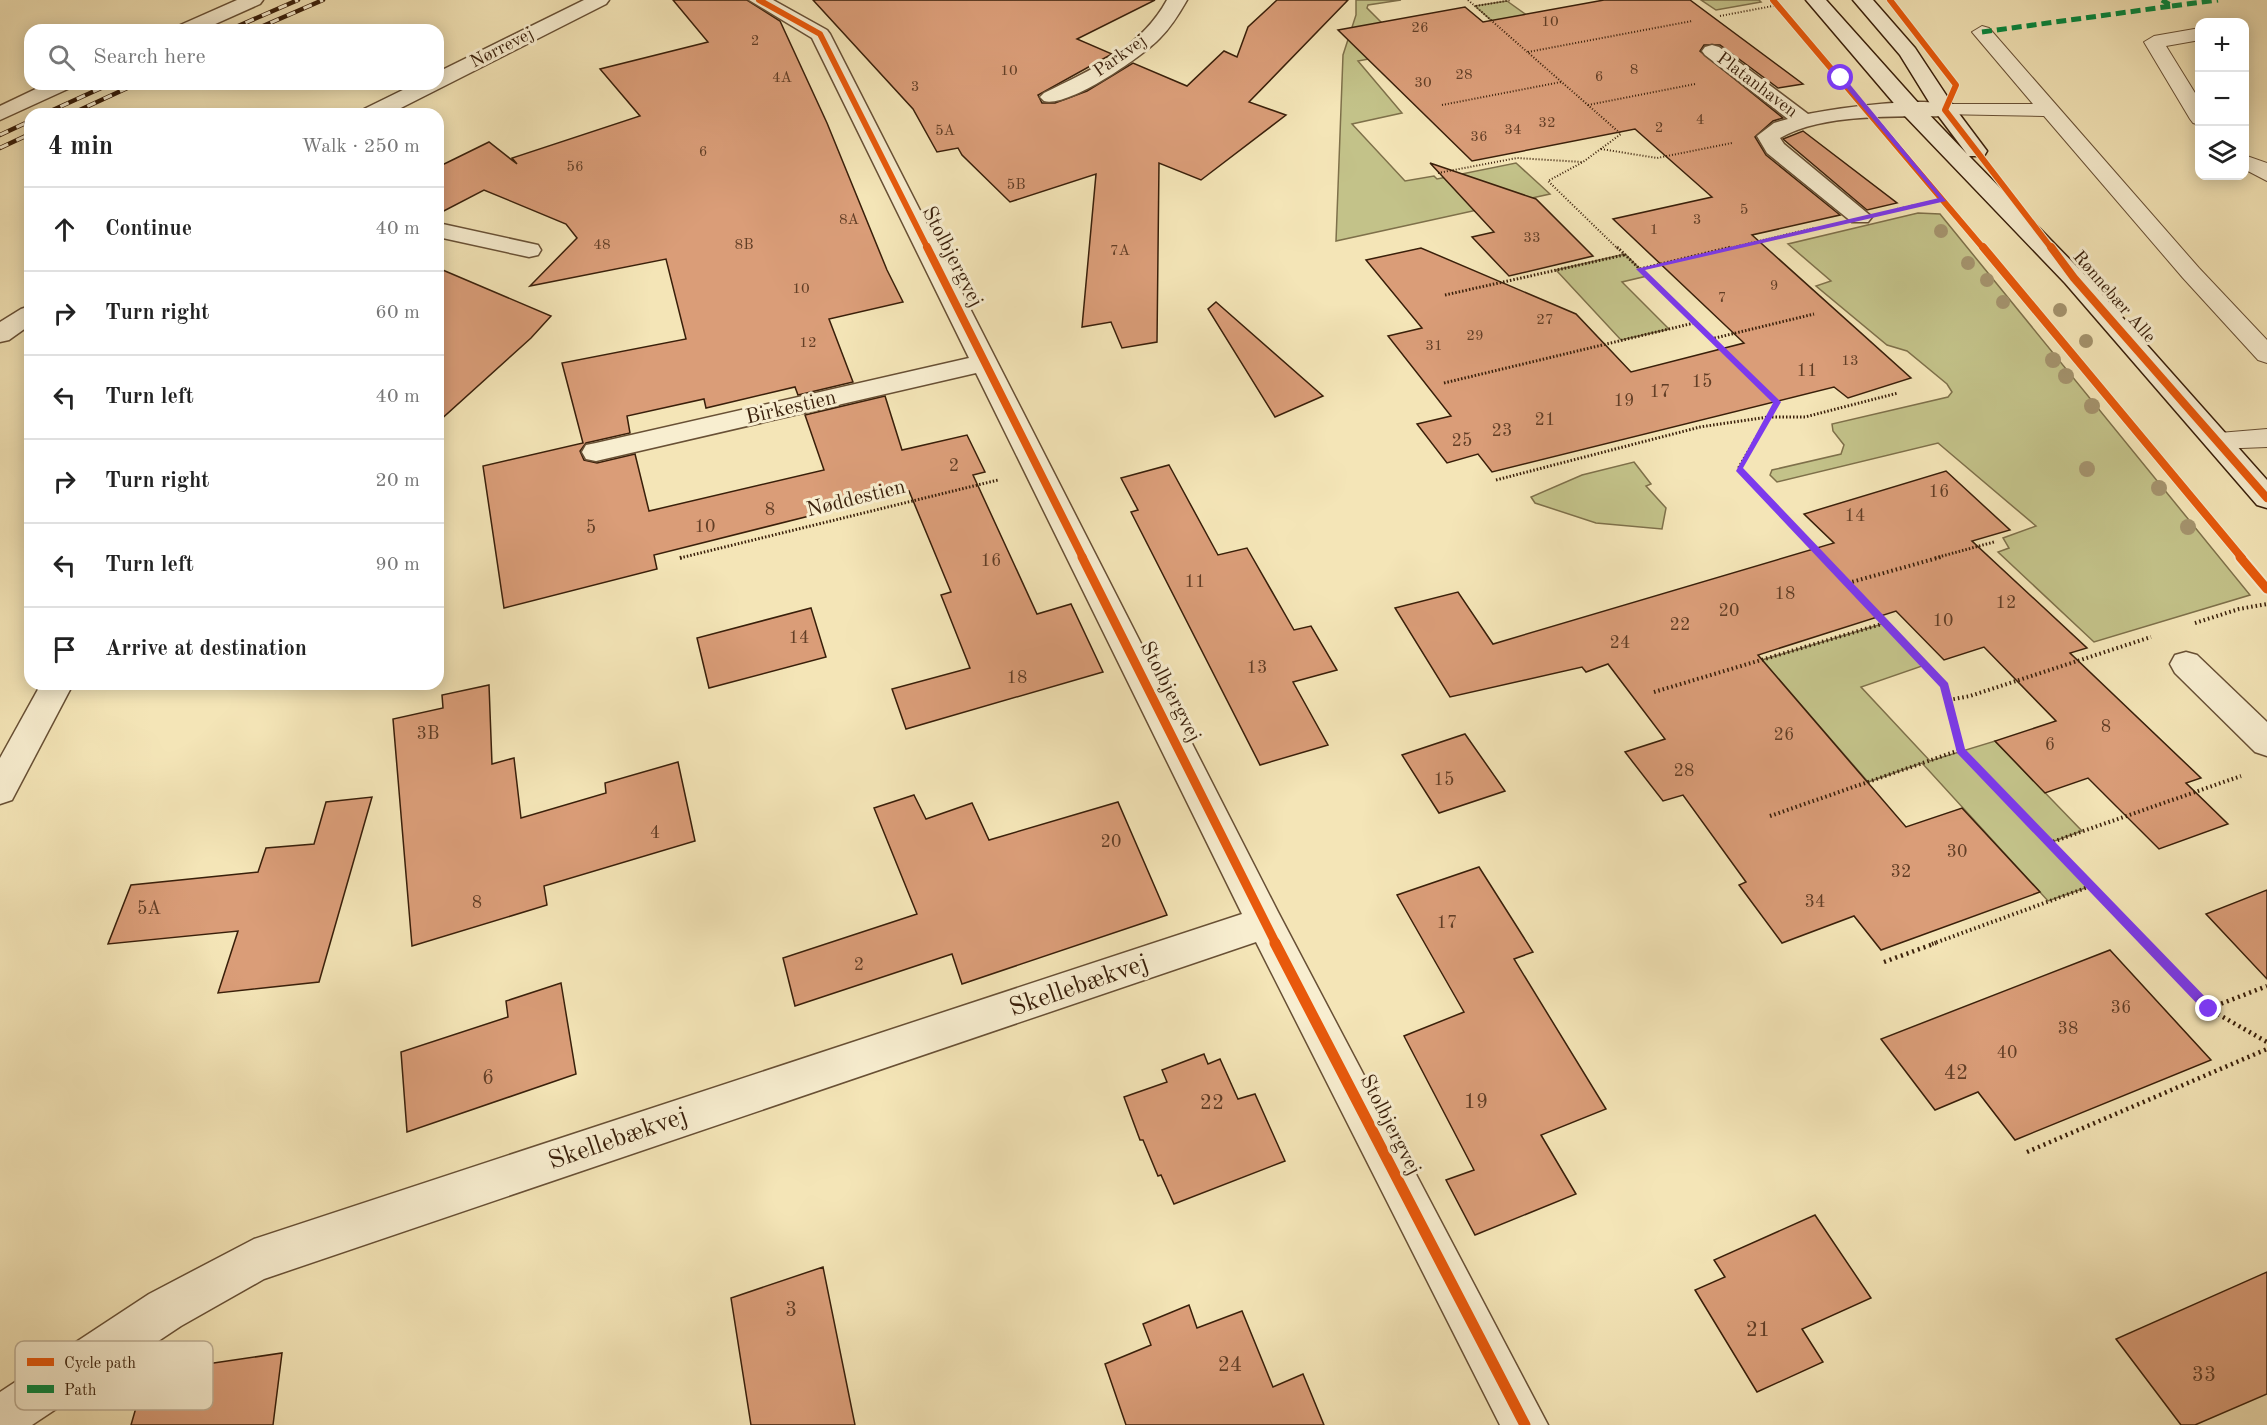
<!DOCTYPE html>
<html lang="en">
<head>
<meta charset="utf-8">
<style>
	:root { --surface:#fff; --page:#f6f6f6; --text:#222; --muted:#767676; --line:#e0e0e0 }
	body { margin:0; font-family:"Old Standard TT",serif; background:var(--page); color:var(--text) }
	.controls { position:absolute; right:18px; top:18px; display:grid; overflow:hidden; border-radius:12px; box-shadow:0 3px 15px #0003 }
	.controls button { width:54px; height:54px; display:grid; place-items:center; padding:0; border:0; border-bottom:2px solid var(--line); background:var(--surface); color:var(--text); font:30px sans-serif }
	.stop { position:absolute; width:18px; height:18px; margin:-14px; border:4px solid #7c3aed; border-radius:50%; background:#fff }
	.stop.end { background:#7c3aed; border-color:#fff; box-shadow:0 2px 6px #0008 }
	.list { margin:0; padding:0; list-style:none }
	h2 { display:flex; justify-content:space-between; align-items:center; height:78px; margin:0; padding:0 24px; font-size:26px }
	h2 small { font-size:20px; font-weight:400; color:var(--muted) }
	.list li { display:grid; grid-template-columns:39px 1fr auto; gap:18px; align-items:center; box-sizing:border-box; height:84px; padding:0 24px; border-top:2px solid var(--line) }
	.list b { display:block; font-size:22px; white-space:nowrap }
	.list em { font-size:20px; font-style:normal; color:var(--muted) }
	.icon { flex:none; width:33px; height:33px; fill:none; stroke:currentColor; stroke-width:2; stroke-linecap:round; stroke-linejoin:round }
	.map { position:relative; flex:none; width:2267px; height:1425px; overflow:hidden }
	.search { position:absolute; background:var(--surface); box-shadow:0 3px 15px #0003; left:24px; top:24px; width:420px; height:66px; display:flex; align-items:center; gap:15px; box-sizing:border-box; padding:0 21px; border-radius:18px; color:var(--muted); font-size:22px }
	.panel { position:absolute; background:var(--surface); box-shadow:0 3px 15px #0003; left:24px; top:108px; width:420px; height:582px; border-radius:18px }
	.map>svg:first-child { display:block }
	.green { fill:#c3c289; stroke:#7e704a; stroke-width:1.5 }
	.building { fill:#da9d78; stroke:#391f0a; stroke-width:1.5 }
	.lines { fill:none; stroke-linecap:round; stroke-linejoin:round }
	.service-casing { stroke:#685035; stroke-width:2 }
	.minor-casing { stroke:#685035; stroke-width:3 }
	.secondary-casing { stroke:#391f0a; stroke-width:3 }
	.path-far3 { stroke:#391f0a; stroke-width:2; stroke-dasharray:1 2; stroke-linecap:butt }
	.path-far2 { stroke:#391f0a; stroke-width:3; stroke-dasharray:1.5 2; stroke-linecap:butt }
	.path-far1 { stroke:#391f0a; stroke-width:4; stroke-dasharray:1.5 3; stroke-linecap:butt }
	.path { stroke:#391f0a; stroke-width:4.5; stroke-dasharray:2 4; stroke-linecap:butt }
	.service { fill:#f8eed0; fill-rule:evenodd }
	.minor { fill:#f8eed0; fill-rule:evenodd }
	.secondary { fill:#f8eed0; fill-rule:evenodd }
	.rail-casing { stroke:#391f0a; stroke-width:4.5 }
	.rail { stroke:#f8eed0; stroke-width:3; stroke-dasharray:9; stroke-linecap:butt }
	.quiet { stroke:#00873e; stroke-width:5; stroke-dasharray:10 5; stroke-linecap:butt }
	.cycleway-far3-casing { stroke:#f8eed0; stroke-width:8 }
	.cycleway-far2-casing { stroke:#f8eed0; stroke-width:10 }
	.cycleway-far1-casing { stroke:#f8eed0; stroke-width:13 }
	.cycleway-casing { stroke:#f8eed0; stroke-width:15 }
	.cycleway-far3 { stroke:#e8590c; stroke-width:6 }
	.cycleway-far2 { stroke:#e8590c; stroke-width:8 }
	.cycleway-far1 { stroke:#e8590c; stroke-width:9 }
	.cycleway { stroke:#e8590c; stroke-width:11 }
	.tree { fill:#a4936d }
	.route { fill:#7c3aed }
	.labels { text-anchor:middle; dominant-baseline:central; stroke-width:6; stroke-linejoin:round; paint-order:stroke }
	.far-number-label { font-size:15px; fill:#613e26 }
	.far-street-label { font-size:18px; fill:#391f0a; stroke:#f8eed0 }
	.number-label { font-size:18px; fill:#613e26 }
	.street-label { font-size:21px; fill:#391f0a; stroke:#f8eed0 }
	.near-number-label { font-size:21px; fill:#613e26 }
	.near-street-label { font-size:26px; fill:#391f0a; stroke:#f8eed0 }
	.key { fill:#f8eed0; stroke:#bfb095; stroke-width:1.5 }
	.key-label { font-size:16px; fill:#391f0a }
</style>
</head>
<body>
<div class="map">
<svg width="2267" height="1425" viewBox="0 0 2267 1425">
	<rect width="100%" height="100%" fill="#f4e5b7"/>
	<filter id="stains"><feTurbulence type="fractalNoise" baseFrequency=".00333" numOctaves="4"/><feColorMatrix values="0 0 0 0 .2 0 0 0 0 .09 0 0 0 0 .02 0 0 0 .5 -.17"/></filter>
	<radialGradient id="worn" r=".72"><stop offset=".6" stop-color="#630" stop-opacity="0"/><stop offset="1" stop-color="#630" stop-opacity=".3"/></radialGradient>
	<g class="green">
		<polygon points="1356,0 1401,0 1368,5 1367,8 1410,51 1358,61 1402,113 1352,124 1405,181 1434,176 1437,179 1516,163 1550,194 1336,241 1343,55 1356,15"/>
		<polygon points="1701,0 1759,0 1761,2 1716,10"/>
		<polygon points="1507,1 1525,14 1527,52 1475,6"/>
		<polygon points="1918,213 1940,214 2250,595 2094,642 1998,552 2009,548 2003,538 2036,526 1938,443 1777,482 1770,475 1772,470 1841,454 1844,445 1833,431 1832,424 1948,397 1952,392 1947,384 1907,351 1887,345 1816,286 1831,281 1788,244"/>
		<polygon points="1625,254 1647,276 1622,282 1669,329 1621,340 1556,270"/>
		<polygon points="1634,462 1651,484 1646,486 1666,508 1662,529 1596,523 1535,503 1531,497 1582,475"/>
		<polygon points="1885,623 1925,665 1861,687 1930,761 1995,741 2082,831 2049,843 2091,886 2048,901 1922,763 1868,782 1762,660"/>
	</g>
	<g class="building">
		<polygon points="673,0 747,0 780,21 827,123 887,270 903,302 829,319 853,382 798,395 795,387 706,408 704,399 627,416 630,433 586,443 580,451 584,460 597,463 635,454 649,511 824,470 805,415 885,396 902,450 967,435 985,472 973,475 1037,614 1071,604 1103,672 906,729 892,689 970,668 941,595 951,592 909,491 654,555 657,569 504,608 483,466 583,443 562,363 686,339 666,259 530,286 577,238 566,224 484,190 438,214 438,167 489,142 517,164 512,158 640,116 600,69 708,42"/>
		<polygon points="813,0 1155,0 1077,39 1112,54 1038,95 1042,103 1055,103 1087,91 1133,63 1187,86 1224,51 1237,57 1248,27 1277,0 1348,0 1249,102 1286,115 1201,180 1159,163 1157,342 1122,348 1111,322 1082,327 1096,174 1010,202 962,155 958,148 937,152 913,109"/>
		<polygon points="1604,0 1690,0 1803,84 1778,88 1720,45 1704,45 1700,51 1783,118 1773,121 1755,137 1766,155 1840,215 1752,235 1911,378 1848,398 1834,387 1492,472 1478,454 1447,463 1417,424 1451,416 1388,336 1422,328 1366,260 1421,248 1576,314 1631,372 1744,343 1613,219 1712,197 1635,129 1472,161 1338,30 1465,7 1483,22"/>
		<polygon points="1803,131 1897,203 1867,210 1783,139"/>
		<polygon points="1430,163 1536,199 1593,256 1509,276 1472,237 1494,232"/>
		<polygon points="438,268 551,316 531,338 438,422"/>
		<polygon points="1216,302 1323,396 1275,417 1208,309"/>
		<polygon points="1169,465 1218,555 1247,548 1294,630 1311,626 1337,670 1293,682 1328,745 1260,765 1131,512 1138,510 1121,478"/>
		<polygon points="1946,471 2010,530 1972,541 2087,648 2070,653 2201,778 2186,783 2228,824 2159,849 2088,778 2045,793 1995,741 2056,721 1984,647 1944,660 1896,611 1758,655 1906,827 1962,808 2040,892 1881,950 1854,916 1782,943 1739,885 1746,882 1683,795 1663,801 1625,752 1665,739 1608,664 1586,672 1582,667 1450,697 1395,608 1458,592 1493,644 1834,543 1804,514"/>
		<polygon points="811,608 826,657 709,688 697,638"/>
		<polygon points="489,685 492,764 514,758 521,818 606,793 605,783 678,762 695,841 544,886 547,905 412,946 393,719 443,708 442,695"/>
		<polygon points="1465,734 1505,791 1439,813 1402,755"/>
		<polygon points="914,795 926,819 972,803 989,840 1118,802 1167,915 962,984 952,954 795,1006 783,958 917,914 874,808"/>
		<polygon points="372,797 319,982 218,993 238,931 108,944 131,885 258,872 266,848 314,844 326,802"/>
		<polygon points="1479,867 1533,952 1514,959 1606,1109 1541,1135 1576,1194 1475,1235 1446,1180 1474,1170 1404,1036 1464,1012 1397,895"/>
		<polygon points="2267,890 2267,979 2206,914"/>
		<polygon points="2110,950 2211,1060 2015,1140 1978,1092 1935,1110 1881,1039"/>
		<polygon points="561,983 576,1074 407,1132 401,1052 508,1017 506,1001"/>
		<polygon points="1204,1054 1208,1064 1220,1059 1238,1099 1255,1094 1285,1161 1174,1204 1161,1175 1158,1176 1143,1140 1140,1140 1124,1097 1167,1082 1162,1070"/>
		<polygon points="1815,1215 1871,1298 1802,1329 1823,1362 1757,1392 1695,1290 1725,1277 1714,1260"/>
		<polygon points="823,1267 855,1425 751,1425 731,1298"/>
		<polygon points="2267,1272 2267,1394 2195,1425 2181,1425 2116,1339"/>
		<polygon points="1189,1305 1197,1328 1242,1311 1273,1387 1303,1374 1324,1425 1126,1425 1105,1364 1151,1345 1143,1324"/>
		<polygon points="282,1353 273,1425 131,1425 146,1373"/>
	</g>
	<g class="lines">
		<g class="service-casing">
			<g id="service">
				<polygon points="1982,26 1989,28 2199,268 2267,340 2267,363 2258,360 2183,278 2044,116 1938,114 1935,110 1938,106 1945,104 2033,104 1972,32"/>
				<polygon points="2200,28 2200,40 2166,46 2200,101 2200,125 2193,123 2190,119 2144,42 2154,36"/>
				<polygon points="2244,155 2267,163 2267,181 2244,169"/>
				<polygon points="2267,429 2267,447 2216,449 2207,446 2203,440 2207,434"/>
			</g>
		</g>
		<g class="minor-casing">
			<g id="minor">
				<polygon points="237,0 263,0 260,4 202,30 175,30 178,26"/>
				<polygon points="584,0 609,0 606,4 389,114 361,114 364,109 415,84 438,84 438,72"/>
				<polygon points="749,0 773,0 827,30 830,34 1278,912 1548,1425 1500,1425 1256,942 264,1279 181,1326 32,1425 0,1425 0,1392 149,1294 254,1239 1242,914 976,373 596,461 586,459 582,452 586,445 596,443 969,358 812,38"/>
				<path d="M1167,0H1187C1179,14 1171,27 1160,38C1142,57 1068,108 1044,101L1040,97L1044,93C1091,70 1141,48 1167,0Z"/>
				<path d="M1712,45L1719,47L1808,114C1843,107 1919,97 1953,105L1956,110L1953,115L1945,116C1897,117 1822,113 1780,138L1784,144L1872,217L1868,222H1852L1767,153L1757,136L1774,123L1788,119L1705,55L1702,51L1705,47Z"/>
				<polygon points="46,84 73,84 70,88 0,120 0,106"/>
				<polygon points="438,223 538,245 541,250 538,255 529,257 438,237"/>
				<polygon points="30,306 30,325 9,340 0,342 0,322 21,309"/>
				<polygon points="2186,652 2197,655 2267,722 2267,756 2255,752 2175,673 2170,664 2175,655"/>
				<polygon points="41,684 73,684 12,800 0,804 0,758"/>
			</g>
		</g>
		<g class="secondary-casing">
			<polygon id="secondary" points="1806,0 1826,0 1920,105 1967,154 1934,110 1900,55 1853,0 1873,0 1915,48 1954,107 1987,151 1984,156 1969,156 2083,273 2267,480 2267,508 2257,505 2065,283 1904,115"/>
		</g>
		<g class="path-far3">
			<polyline points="1468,0 1621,134 1583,162 1548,181 1618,249"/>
			<polyline points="1476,6 1511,0"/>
			<polyline points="1720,16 1778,5"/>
			<polyline points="1528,52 1692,21"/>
			<polyline points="1442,105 1561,82"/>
			<polyline points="1588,105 1695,84"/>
			<polyline points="1601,149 1657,158 1732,143"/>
			<polyline points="1438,173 1517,158 1582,162"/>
			<polyline points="1897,209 1943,199"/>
			<polyline points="1725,249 1814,228"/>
		</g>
		<g class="path-far2">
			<polyline points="1617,247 1777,402 1738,469 1824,558"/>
			<polyline points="1640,269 1731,247"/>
			<polyline points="1445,295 1624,255"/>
			<polyline points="1711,339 1814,314"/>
			<polyline points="1444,383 1694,323"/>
			<polyline points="1496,480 1700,427 1768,417 1805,417 1898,393"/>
			<polyline points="680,558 998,480"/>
			<polyline points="1935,558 1994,542"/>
		</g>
		<g class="path-far1">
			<polyline points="1822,557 1945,685 1960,750 2147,944"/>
			<polyline points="680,558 684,557"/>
			<polyline points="1848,583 1941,557"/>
			<polyline points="2195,623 2239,609 2267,604"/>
			<polyline points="1654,692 1885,623"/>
			<polyline points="1949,700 1970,696 2151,637"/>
			<polyline points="1770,816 1960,750"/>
			<polyline points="2049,843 2241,776"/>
			<polyline points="1932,944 2091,886"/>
		</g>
		<g class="path">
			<polyline points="2145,943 2209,1009 2267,1042"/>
			<polyline points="1884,962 1936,943"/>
			<polyline points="2210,1008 2267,986"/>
			<polyline points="2027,1152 2267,1049"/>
		</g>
		<use href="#service" class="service"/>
		<use href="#minor" class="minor"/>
		<use href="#secondary" class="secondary"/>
		<g class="rail-casing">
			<g id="rail">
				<polyline points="229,30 298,0"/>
				<polyline points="254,30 323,0"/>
				<polyline points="44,114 110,84"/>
				<polyline points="71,114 136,84"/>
				<polyline points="0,135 30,121"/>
				<polyline points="0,148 30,134"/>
			</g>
		</g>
		<use href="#rail" class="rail"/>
		<g class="quiet">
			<polyline points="2172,6 2218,0"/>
			<polyline points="1982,32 2172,6 2162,0"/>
		</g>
		<g class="cycleway-far3-casing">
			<g id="cycleway-far3">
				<polyline points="759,0 820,34 928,249"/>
				<polyline points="1773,0 1984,249"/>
				<polyline points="1890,0 1956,85 1945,110 2052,249"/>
			</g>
		</g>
		<g class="cycleway-far2-casing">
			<g id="cycleway-far2">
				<polyline points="927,247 1083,558"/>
				<polyline points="1983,247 2242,558"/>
				<polyline points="2051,247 2074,278 2267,498"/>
			</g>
		</g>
		<g class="cycleway-far1-casing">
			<g id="cycleway-far1">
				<polyline points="1082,557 1276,944"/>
				<polyline points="2240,557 2267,589"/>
			</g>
		</g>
		<g class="cycleway-casing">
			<polyline id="cycleway" points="1275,943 1525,1425"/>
		</g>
		<use href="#cycleway-far3" class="cycleway-far3"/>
		<use href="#cycleway-far2" class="cycleway-far2"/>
		<use href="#cycleway-far1" class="cycleway-far1"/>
		<use href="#cycleway" class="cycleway"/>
	</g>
	<g class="tree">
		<circle cx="1941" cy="231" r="7"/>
		<circle cx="1968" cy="263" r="7"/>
		<circle cx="1987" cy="280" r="7"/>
		<circle cx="2003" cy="302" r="7"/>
		<circle cx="2060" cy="310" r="7"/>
		<circle cx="2086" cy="341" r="7"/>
		<circle cx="2053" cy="360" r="8"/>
		<circle cx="2066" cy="376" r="8"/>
		<circle cx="2092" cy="406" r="8"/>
		<circle cx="2087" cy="469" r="8"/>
		<circle cx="2159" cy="488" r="8"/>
		<circle cx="2188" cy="527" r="8"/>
	</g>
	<polygon class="route" points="1843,76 1946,201 1645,270 1781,402 1743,468 1948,683 1965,749 2213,1005 2213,1012 2205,1012 1957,753 1940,687 1736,471 1773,403 1636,269 1939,198 1838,78"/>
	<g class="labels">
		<g class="far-number-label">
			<text x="1550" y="22">10</text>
			<text x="1420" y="28">26</text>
			<text x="755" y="41">2</text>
			<text x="1634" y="70">8</text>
			<text x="1009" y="71">10</text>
			<text x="1464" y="75">28</text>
			<text x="1599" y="77">6</text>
			<text x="782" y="78">4A</text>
			<text x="1423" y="83">30</text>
			<text x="915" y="87">3</text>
			<text x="1700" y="120">4</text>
			<text x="1547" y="123">32</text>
			<text x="1659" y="128">2</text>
			<text x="1513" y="130">34</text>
			<text x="945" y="131">5A</text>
			<text x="1479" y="137">36</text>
			<text x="703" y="152">6</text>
			<text x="575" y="167">56</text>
			<text x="1016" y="185">5B</text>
			<text x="1744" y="210">5</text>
			<text x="849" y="220">8A</text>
			<text x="1697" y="220">3</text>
			<text x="1654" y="230">1</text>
			<text x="1532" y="238">33</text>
			<text x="602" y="245">48</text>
			<text x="744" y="245">8B</text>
			<text x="1120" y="251">7A</text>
			<text x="1774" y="286">9</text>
			<text x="801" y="289">10</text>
			<text x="1722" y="298">7</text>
			<text x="1545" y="320">27</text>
			<text x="1475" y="336">29</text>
			<text x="808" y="343">12</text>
			<text x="1434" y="346">31</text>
			<text x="1850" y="361">13</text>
		</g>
		<g class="far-street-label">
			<text transform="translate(502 48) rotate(-27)">Nørrevej</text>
			<text transform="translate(1120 56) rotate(-35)">Parkvej</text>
			<text transform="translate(1757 85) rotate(37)">Platanhaven</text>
			<text transform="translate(2114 297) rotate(49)">Rønnebær Alle</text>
		</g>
		<g class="number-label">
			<text x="1807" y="371">11</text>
			<text x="1702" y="382">15</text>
			<text x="1660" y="392">17</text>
			<text x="1624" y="401">19</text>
			<text x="1545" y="420">21</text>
			<text x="1502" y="431">23</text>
			<text x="1462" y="441">25</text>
			<text x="954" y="466">2</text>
			<text x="1939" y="492">16</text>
			<text x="770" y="510">8</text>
			<text x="1855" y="516">14</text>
			<text x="705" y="527">10</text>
			<text x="591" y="528">5</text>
			<text x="991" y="561">16</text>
			<text x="1195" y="582">11</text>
			<text x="1785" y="594">18</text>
			<text x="2006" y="603">12</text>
			<text x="1729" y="611">20</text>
			<text x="1943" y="621">10</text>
			<text x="1680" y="625">22</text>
			<text x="799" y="638">14</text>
			<text x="1620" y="643">24</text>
			<text x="1257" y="668">13</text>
			<text x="1017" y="678">18</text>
			<text x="2106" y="727">8</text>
			<text x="428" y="734">3B</text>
			<text x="1784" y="735">26</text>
			<text x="2050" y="745">6</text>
			<text x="1684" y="771">28</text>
			<text x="1444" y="780">15</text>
			<text x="655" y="833">4</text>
			<text x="1111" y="842">20</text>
			<text x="1957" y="852">30</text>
			<text x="1901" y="872">32</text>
			<text x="1815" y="902">34</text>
			<text x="477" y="903">8</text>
			<text x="149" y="909">5A</text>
			<text x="1447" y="923">17</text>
			<text x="859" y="965">2</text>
			<text x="2121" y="1008">36</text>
			<text x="2068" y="1029">38</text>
			<text x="2007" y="1053">40</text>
		</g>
		<g class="street-label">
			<text transform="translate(952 257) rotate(63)">Stolbjergvej</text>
			<text transform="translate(791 408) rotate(-13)">Birkestien</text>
			<text transform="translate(856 499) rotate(-14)">Nøddestien</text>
			<text transform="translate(1170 692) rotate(63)">Stolbjergvej</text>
			<text transform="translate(1390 1125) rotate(63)">Stolbjergvej</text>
		</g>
		<g class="near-number-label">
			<text x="1956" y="1073">42</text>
			<text x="488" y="1078">6</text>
			<text x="1476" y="1102">19</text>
			<text x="1212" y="1103">22</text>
			<text x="791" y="1310">3</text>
			<text x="1758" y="1330">21</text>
			<text x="1230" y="1365">24</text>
			<text x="2204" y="1375">33</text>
		</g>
		<g class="near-street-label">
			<text transform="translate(1079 986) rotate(-19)">Skellebækvej</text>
			<text transform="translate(618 1139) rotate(-19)">Skellebækvej</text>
		</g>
	</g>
	<rect x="15" y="1341" width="198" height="69" rx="9" class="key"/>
	<rect x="27" y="1358" width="27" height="8" fill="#e8590c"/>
	<rect x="27" y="1385" width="27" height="8" fill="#00873e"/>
	<g class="key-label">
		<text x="64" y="1368">Cycle path</text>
		<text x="64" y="1395">Path</text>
	</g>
	<rect width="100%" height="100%" filter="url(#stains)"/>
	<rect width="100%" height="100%" fill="url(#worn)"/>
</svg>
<div class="controls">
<button>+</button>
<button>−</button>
<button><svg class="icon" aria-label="layers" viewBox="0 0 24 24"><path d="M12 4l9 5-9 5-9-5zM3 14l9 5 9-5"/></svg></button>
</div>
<div class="stop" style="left:1841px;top:78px"></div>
<div class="stop end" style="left:2209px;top:1009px"></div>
<div class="search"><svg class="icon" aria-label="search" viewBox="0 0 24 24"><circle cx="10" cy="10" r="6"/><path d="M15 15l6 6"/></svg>Search here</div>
<section class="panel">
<h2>4 min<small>Walk · 250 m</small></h2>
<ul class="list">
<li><svg class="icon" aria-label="ahead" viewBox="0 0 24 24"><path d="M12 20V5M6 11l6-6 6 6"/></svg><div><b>Continue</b></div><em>40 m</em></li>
<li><svg class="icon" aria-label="right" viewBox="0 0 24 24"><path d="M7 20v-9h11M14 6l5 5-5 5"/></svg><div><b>Turn right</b></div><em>60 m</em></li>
<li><svg class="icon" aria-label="left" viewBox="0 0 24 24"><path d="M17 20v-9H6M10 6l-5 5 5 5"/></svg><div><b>Turn left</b></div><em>40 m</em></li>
<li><svg class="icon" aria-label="right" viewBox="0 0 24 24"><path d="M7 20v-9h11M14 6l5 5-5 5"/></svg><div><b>Turn right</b></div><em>20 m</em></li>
<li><svg class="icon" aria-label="left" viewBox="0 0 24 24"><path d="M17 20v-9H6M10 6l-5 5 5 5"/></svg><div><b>Turn left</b></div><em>90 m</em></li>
<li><svg class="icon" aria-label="arrive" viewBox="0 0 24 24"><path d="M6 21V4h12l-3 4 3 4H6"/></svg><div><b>Arrive at destination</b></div></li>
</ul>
</section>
</div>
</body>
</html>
